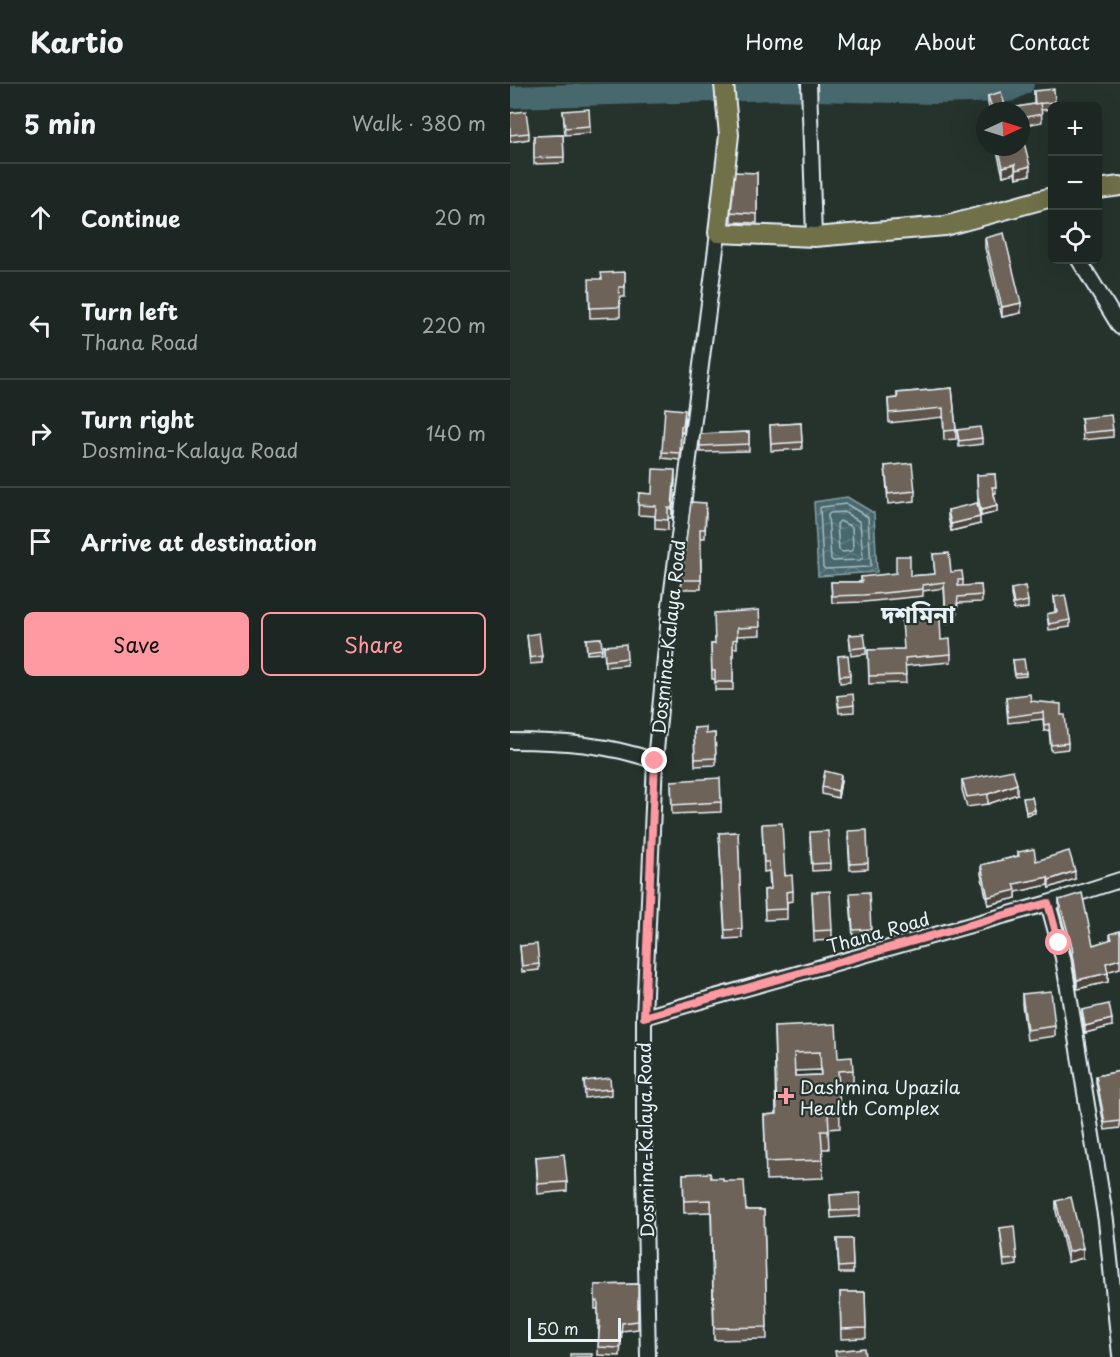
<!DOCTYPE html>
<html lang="en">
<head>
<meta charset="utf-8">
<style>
	:root { --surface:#1c2622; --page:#252e2a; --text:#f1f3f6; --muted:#a0a5a5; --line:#3a4340; --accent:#ff9aa2 }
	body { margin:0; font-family:"Playpen Sans","Noto Sans Bengali",sans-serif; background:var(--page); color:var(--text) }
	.controls { position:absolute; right:18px; top:18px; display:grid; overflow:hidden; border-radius:9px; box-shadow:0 6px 24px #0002 }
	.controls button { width:54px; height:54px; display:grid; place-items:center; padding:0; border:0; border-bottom:2px solid var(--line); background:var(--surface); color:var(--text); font:30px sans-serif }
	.compass { position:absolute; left:466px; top:18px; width:54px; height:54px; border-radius:50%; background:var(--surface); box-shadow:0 6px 24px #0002; rotate:86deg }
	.scale { position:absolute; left:18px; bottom:15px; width:93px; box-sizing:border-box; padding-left:6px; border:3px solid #e8f1f8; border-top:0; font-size:16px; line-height:21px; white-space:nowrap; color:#e8f1f8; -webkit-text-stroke:4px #26332d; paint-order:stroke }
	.stop { position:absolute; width:18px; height:18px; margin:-14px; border:4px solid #ff9aa2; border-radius:50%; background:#fff }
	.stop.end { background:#ff9aa2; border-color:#fff; box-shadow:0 2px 6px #0008 }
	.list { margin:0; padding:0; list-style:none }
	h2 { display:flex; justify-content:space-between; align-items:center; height:78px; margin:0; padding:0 24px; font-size:26px }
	h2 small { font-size:20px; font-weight:400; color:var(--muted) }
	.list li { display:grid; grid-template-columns:39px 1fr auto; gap:18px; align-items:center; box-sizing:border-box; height:108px; padding:0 24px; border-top:2px solid var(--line) }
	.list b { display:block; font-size:22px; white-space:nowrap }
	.list p { margin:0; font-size:20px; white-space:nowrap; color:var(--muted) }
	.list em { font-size:20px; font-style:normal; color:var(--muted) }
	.actions { display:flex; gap:12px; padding:18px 24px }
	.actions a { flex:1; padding:14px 0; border:2px solid var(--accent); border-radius:9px; text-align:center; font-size:21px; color:var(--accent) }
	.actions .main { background:var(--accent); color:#111 }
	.icon { flex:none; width:33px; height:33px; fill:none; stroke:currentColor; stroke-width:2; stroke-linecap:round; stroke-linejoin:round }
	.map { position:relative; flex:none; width:610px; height:1273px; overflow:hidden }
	header { display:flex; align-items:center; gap:36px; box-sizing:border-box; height:84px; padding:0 30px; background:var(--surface); border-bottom:2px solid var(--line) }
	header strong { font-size:28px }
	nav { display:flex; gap:33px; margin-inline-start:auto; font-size:21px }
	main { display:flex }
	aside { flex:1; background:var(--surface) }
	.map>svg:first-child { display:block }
	.water { fill:url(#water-waves); stroke:#879ea5; stroke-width:1.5 }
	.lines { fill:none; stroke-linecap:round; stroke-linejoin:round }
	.shore { stroke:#a7bac0; stroke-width:1.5 }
	.river { stroke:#46676d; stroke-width:22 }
	.minor-casing { stroke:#e8f1f8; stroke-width:18 }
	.major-casing { stroke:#e8f1f8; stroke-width:22 }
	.minor { stroke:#26332d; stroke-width:14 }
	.major { stroke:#6f704a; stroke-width:18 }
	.wall { fill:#5f554c; stroke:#e8f1f8; stroke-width:1.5; fill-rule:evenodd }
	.shaded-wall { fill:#4d453e; stroke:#e8f1f8; stroke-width:1.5 }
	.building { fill:#6e6358; stroke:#e8f1f8; stroke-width:1.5; fill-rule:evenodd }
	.route { stroke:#ff9aa2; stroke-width:8 }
	.poi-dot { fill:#ff9aa2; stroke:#26332d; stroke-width:2 }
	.labels { text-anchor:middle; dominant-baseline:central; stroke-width:4.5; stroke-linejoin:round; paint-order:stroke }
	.street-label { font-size:18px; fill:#e8f1f8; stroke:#26332d }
	.poi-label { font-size:18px; fill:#e8f1f8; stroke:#26332d; text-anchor:start }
	.district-label { font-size:24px; font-weight:bold; fill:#e8f1f8; stroke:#26332d }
</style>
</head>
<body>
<header>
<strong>Kartio</strong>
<nav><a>Home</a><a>Map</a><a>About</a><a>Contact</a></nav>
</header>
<main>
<aside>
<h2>5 min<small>Walk · 380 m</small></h2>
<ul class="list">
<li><svg class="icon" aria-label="ahead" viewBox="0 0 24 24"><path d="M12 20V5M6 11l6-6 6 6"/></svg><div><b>Continue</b></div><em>20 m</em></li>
<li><svg class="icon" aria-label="left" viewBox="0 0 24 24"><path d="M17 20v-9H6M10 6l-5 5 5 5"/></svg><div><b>Turn left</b><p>Thana Road</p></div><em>220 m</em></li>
<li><svg class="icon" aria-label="right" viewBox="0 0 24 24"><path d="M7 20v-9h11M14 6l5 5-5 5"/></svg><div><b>Turn right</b><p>Dosmina-Kalaya Road</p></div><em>140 m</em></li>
<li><svg class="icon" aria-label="arrive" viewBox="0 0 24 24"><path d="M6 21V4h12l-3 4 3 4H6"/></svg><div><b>Arrive at destination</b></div></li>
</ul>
<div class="actions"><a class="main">Save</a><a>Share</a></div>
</aside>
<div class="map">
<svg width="610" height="1273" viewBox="0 0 610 1273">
	<defs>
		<pattern id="water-waves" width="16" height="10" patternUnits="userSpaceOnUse" patternTransform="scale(1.5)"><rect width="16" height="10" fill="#46676d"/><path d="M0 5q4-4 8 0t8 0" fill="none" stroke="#617d83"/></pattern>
	</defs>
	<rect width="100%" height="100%" fill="#26332d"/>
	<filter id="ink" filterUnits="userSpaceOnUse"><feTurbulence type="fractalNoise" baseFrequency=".0167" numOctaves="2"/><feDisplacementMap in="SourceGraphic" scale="12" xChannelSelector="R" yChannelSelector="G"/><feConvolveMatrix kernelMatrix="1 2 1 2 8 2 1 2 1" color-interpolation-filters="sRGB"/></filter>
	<g filter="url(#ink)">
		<polygon class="water" points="337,413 364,429 367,488 308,492 304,418"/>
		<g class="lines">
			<g class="shore">
				<polygon points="336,420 358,433 361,481 358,483 315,485 313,483 310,424 312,423"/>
				<polygon points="334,428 350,438 353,474 350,476 323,477 321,475 318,431 320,429"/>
				<polygon points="330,437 342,443 343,465 341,467 332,468 329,466 327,440"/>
			</g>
			<polyline class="river" points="0,13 265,5 425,9 499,7 513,0"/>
			<g class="minor-casing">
				<g id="minor">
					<polyline points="299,0 304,153"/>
					<polyline points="569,176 610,243"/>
					<path d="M0,657C50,657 98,660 145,677"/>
					<polyline points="538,819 553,874 596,1137 610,1271"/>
					<polyline points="134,933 535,820 610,796"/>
					<polyline points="138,1273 134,1085 134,933 145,677 160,522 208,149"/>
				</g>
			</g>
			<g class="major-casing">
				<g id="major">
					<polyline points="214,0 219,51 208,149 304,153 435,142 542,113"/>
					<polyline points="588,105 610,102"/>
				</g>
			</g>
			<use href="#minor" class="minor"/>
			<use href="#major" class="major"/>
		</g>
		<g class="wall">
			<polygon points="524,7 545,18 545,22 543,22 543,25 531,26 532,38 511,42 511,27 480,27 478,20 478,12 496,25 524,20"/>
			<polygon points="53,27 80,42 80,49 55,51"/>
			<polygon points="0,29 19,49 19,55 0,58"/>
			<polygon points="53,51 54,79 24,80 24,52"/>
			<polygon points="486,63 511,63 520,91 506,94 505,89 493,92"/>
			<polygon points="247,89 247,139 221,138 221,128"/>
			<polygon points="475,154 511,229 492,233 475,164"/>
			<polygon points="115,188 115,213 110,213 110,233 80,234 79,205 91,195"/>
			<polygon points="442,304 446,346 446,355 434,356 433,333 379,339 378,315 387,314 387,309"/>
			<polygon points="175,333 173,349 171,348 170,376 152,374 152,368"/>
			<polygon points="571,334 603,346 603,353 573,356"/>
			<polygon points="291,339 292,365 261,367 260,341"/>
			<polygon points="447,346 472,354 472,360 449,363"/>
			<polygon points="239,348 239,367 190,368 190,350"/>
			<polygon points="375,382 405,407 405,417 378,420"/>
			<polygon points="485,390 486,409 484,409 487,428 471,432 468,419 467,391"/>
			<polygon points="165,396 162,434 158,434 158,446 145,445 145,432 128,431 129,409 142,410"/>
			<polygon points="438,426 470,440 441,447 438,433"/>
			<polygon points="196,428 195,454 191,454 191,505 171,505 171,496"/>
			<polygon points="423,470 441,488 453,496 453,502 471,501 472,518 448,519 446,537 436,539 434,504 413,507 413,512 354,518 322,519 321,498 351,498 351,493 400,492 425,490"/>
			<polygon points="501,505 518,517 518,524 504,526 501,511"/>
			<polygon points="544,513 560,536 560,543 539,546 537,530 545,528"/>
			<polygon points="249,526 250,551 227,552 227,564 223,564 223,606 205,606 205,595 202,595 201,560 205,560"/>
			<polygon points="17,551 32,572 32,579 20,580"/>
			<polygon points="339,551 356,563 356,570 341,572"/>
			<polygon points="91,554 92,569 77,570 76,555"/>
			<polygon points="431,556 441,570 441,578 395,582 396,599 359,600 358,566 393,565"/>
			<polygon points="94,562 117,574 117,581 95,583"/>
			<polygon points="328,572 340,591 340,598 330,599"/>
			<polygon points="503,576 516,589 516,592 505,593"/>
			<polygon points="327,612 344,621 344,628 329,629"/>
			<polygon points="496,613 521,617 551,631 558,659 558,665 541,667 539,646 534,647 533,635 498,639"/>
			<polygon points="184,644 196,650 205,649 206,681 185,682"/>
			<polygon points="452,696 507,710 478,720 457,723 452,706"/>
			<polygon points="161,697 211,718 211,728 162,730"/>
			<polygon points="331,697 328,714 312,710 312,703"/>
			<polygon points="252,740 283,807 283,817 277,818 277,835 255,836 254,806 260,805 259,787 254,788"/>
			<polygon points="228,748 232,854 215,855 209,749"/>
			<polygon points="300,754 320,779 320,786 302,787"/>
			<polygon points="338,754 358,779 358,785 340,786"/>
			<polygon points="508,768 526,777 565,795 539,804 538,801 506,808 506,814 478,821 471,790 471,781 508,772"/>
			<polygon points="302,808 322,846 322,856 304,857"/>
			<polygon points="340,816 361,845 361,852 343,853"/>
			<polygon points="549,816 583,861 600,856 600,850 610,847 610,884 598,887 598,898 567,905 562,872 549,825"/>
			<polygon points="10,862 29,880 29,886 12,888"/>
			<polygon points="512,910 545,942 545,952 517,956 512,920"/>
			<polygon points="572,926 602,942 575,949 572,933"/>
			<path d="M264,943L328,974L343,986V1004L329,1005L330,1044L318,1045L319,1065H312L313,1094L256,1096L254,1031L266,1030ZM310,986L311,991L285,992V987Z"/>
			<polygon points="610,987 610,1044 595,1046 586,999 586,992"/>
			<polygon points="74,997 101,1005 101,1011 75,1014"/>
			<polygon points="26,1073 57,1098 57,1107 28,1110"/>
			<polygon points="173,1090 213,1097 236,1126 254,1126 257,1255 204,1256 201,1128 174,1129"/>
			<polygon points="350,1109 350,1132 321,1134 320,1111"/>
			<polygon points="546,1117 573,1174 558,1178 546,1127"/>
			<polygon points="490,1144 507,1175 507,1181 494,1183"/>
			<polygon points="327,1155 342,1155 343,1189 329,1189"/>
			<polygon points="128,1200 128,1245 112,1247 110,1272 88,1271 89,1245 88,1245 88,1225 85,1225 85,1201"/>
			<polygon points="330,1208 355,1208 356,1254 331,1255"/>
		</g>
		<g class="shaded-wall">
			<polygon points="505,80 505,89 493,92 493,83"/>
			<polygon points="520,82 520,91 506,94 506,86"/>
			<polygon points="511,219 511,229 492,233 492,223"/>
			<polygon points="165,386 165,396 162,434 162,424"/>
			<polygon points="487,422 487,428 471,432 471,426"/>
			<polygon points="470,433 470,440 441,447 441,440"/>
			<polygon points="331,691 331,697 328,714 328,707"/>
			<polygon points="507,700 507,710 478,720 478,710"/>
			<polygon points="525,726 525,729 516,731 516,728"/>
			<polygon points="565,787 565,795 539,804 539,796"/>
			<polygon points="538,793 538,801 506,808 506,814 478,821 478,813 504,800"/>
			<polygon points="610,875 610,884 596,888 596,879"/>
			<polygon points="598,889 598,898 567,905 567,896"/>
			<polygon points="602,935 602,942 575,949 575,942"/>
			<polygon points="573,1164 573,1174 558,1178 558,1168"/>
		</g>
		<g class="building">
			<polygon points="544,5 545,18 525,20 524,7"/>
			<polygon points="491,8 496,25 530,19 532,30 511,34 511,27 483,27 478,12"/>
			<polygon points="79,25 80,42 55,44 53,27"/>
			<polygon points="16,27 19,49 0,51 0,29"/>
			<polygon points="511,47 520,82 506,86 505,80 493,83 488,63 511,63"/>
			<polygon points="53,51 54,73 24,74 24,52"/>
			<polygon points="225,88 247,89 247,130 221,128"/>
			<polygon points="494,149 511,219 492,223 475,154"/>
			<polygon points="115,188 115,203 109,203 110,223 80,224 79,195 92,195 91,189"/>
			<polygon points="442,304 446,346 434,347 433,324 379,329 378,315 388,314 387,309"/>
			<polygon points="155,324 175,326 173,342 171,342 170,369 152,368"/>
			<polygon points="601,331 603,346 573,349 571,334"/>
			<polygon points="291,339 292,358 261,360 260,341"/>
			<polygon points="470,343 472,354 449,357 447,346"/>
			<polygon points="239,348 239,360 190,362 190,350"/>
			<polygon points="402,379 405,407 378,410 375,382"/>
			<polygon points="143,385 165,386 162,424 158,424 158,436 145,435 146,422 128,421 129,409 142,410"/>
			<polygon points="485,390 486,403 482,403 487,422 471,426 468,413 467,391"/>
			<polygon points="181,418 196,419 195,445 190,445 191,496 171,496"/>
			<polygon points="467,419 470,433 441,440 438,426"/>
			<polygon points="439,469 441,488 452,487 453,496 448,496 448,502 471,501 472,511 448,513 446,530 436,532 434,498 413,501 413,505 354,511 322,512 321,498 352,498 351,493 386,489 386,472 400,472 400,492 425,490 423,470"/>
			<polygon points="515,502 518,517 504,520 501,505"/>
			<polygon points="555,511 560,536 539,540 537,530 547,528 544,513"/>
			<polygon points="249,526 250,543 227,544 227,555 223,556 223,598 205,598 205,587 202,587 201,560 205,560 204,529"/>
			<polygon points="430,535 431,556 440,555 441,570 395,574 396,591 359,592 358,566 394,565 392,537"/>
			<polygon points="29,549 32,572 20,574 17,551"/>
			<polygon points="354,550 356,563 341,565 339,551"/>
			<polygon points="91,554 92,565 77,567 76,555"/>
			<polygon points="116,560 117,574 95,577 94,562"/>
			<polygon points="338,571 340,591 330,592 328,572"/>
			<polygon points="514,575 516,589 505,590 503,576"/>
			<polygon points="343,610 344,621 329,623 327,612"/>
			<polygon points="520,610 521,617 551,620 551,631 555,631 558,659 541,661 539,640 534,641 533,628 498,633 496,613"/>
			<polygon points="196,643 196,650 205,649 206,674 185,675 184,644"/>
			<polygon points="503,686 507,700 478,710 457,713 452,696"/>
			<polygon points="315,687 331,691 328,707 312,703"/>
			<polygon points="210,694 211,718 162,721 161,697"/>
			<polygon points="522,713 525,726 516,728 513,714"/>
			<polygon points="272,739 275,792 282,791 283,807 276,808 277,825 255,826 254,806 261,805 259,778 254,778 252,740"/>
			<polygon points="357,746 358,779 340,780 338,747"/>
			<polygon points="318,747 320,779 302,780 300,748"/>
			<polygon points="228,748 232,845 215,846 209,749"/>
			<polygon points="524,765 526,777 559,767 565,787 539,796 538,793 504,800 506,806 478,813 471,781 509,772 508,768"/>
			<polygon points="320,807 322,846 304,847 302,808"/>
			<polygon points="359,808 361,845 343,846 340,809"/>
			<polygon points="572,809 583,861 602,855 600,850 610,847 610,875 596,879 598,889 567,896 562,863 549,816"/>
			<polygon points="27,860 29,880 12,882 10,862"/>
			<polygon points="541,907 545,942 517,946 512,910"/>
			<polygon points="599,920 602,935 575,942 572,926"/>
			<path d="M326,940L328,974L342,973L343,986L328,987L330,1026H318L319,1047H311L313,1076L256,1078L254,1031L267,1030L264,943ZM310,968L311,991L285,992L284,969Z"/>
			<polygon points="610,987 610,1037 595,1039 586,992"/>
			<polygon points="100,994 101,1005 75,1007 74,997"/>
			<polygon points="54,1070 57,1098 28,1100 26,1073"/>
			<polygon points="200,1089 201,1094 213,1094 213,1097 234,1097 236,1126 254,1126 257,1243 204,1244 201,1116 174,1117 173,1090"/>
			<polygon points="350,1109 350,1126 321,1127 320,1111"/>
			<polygon points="561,1113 573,1164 558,1168 546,1117"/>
			<polygon points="504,1142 507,1175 494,1176 490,1144"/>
			<polygon points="327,1155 342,1155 343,1182 329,1183"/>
			<polygon points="128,1200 128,1237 112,1239 110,1264 88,1263 90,1237 88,1237 88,1217 85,1217 85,1201"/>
			<polygon points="330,1208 355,1208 356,1244 331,1245"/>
			<polygon points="354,1264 355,1273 326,1273 325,1267"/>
			<rect x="60" y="1270" width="22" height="3"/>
		</g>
	</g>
	<g class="lines" filter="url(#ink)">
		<polyline class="route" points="145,677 134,933 538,819 549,859"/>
	</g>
	<path class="poi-dot" d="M273 1003h6v6h6v6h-6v6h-6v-6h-6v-6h6z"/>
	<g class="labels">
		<g class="street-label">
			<text transform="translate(158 553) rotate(-84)">Dosmina-Kalaya Road</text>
			<text transform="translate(368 848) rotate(-16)">Thana Road</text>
			<text transform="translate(135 1056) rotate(-91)">Dosmina-Kalaya Road</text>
		</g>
		<g class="poi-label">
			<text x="290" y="1002">Dashmina Upazila<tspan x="290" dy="21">Health Complex</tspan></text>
		</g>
		<g class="district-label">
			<text x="408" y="529">দশমিনা</text>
		</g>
	</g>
</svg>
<div class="controls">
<button>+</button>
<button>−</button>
<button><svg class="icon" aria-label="locate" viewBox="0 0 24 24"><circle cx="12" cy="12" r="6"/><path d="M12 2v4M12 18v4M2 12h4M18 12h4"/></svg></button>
</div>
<svg class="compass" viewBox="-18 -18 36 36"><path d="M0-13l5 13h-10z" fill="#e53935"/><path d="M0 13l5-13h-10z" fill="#a0a5a5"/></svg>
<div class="scale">50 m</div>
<div class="stop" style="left:549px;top:859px"></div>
<div class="stop end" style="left:145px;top:677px"></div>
</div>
</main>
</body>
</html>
